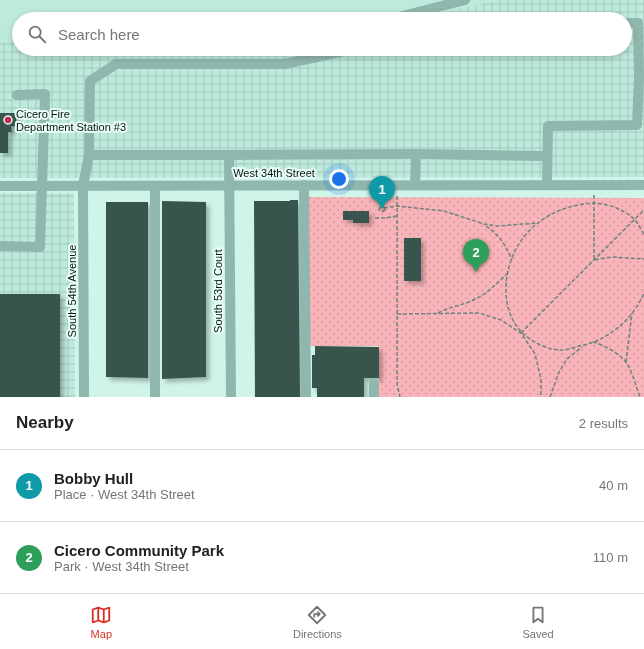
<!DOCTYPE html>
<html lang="en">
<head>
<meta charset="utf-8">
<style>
	:root { --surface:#fff; --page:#f6f6f6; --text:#202124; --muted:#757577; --line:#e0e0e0; --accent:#d93025 }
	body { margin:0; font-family:Helvetica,sans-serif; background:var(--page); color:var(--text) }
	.you { position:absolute; left:339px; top:179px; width:14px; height:14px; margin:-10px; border:3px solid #fff; border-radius:50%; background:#1a73e8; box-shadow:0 0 0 6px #1a73e833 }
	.badge { display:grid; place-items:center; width:26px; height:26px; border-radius:50%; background:var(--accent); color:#fff; font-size:13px; font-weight:700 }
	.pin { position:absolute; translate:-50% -33px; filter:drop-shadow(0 1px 2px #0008) }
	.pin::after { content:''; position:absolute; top:21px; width:14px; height:12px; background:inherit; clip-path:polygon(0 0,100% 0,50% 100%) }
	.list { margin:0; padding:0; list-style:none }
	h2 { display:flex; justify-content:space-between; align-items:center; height:52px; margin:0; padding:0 16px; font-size:17px }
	h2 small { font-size:13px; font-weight:400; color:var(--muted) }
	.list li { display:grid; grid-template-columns:26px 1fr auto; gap:12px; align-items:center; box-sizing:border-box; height:72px; padding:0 16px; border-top:1px solid var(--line) }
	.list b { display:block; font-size:15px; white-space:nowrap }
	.list p { margin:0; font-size:13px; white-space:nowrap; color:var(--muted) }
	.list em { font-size:13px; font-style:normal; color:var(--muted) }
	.icon { flex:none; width:22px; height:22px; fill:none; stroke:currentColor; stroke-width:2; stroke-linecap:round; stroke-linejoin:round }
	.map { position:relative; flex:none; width:644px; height:397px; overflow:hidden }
	.search { position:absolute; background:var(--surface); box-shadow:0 2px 6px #0003; left:12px; right:12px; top:12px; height:44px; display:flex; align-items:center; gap:10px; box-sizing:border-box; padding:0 14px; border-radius:22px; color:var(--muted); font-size:15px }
	.sheet { height:196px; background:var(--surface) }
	nav { display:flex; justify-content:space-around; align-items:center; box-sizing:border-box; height:56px; border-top:1px solid var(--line); background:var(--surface); font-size:11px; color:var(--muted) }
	nav a { display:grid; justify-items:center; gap:2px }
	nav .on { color:var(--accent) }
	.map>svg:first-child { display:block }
	.built { fill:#beeade }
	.industrial { fill:url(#industrial-grid) }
	.park { fill:url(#park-dots) }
	.building { fill:#37554d; filter:url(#shadow) }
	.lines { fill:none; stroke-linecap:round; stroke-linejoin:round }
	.path { stroke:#6c847d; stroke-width:1.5; stroke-dasharray:4 2; stroke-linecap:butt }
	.minor { stroke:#90b7ad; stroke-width:10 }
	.poi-dot { fill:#c1314e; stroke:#e9fef8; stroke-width:1.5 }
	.labels { text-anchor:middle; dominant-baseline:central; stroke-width:4; stroke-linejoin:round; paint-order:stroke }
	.poi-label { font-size:11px; fill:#081411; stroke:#e9fef8; text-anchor:start }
	.street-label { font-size:11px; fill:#081411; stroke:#e9fef8 }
</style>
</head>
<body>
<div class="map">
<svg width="644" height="397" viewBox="0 0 644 397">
	<defs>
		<pattern id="industrial-grid" width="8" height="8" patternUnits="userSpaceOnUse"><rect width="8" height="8" fill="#beeade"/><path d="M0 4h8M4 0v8" fill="none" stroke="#a2c8bd"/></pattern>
		<pattern id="park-dots" width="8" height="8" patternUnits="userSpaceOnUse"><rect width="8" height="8" fill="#f8b4b8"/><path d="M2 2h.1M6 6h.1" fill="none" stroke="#d39a9d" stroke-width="1.8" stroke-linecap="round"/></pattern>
		<filter id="shadow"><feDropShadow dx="3.5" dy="3.5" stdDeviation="2" flood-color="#0004"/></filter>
	</defs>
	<rect width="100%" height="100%" fill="#d1f4ea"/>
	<polygon class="built" points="0,0 500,0 408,19 19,19 19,42 0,42"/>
	<g class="industrial">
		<polygon points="500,0 644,0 644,177 0,178 0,42 19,42 19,49 625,49 625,19 408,19"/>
		<polygon points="0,193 74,193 75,397 0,397"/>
	</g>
	<polygon class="park" points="309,197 644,198 644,397 379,397 379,346 309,346"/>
	<g class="building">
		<polygon points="0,113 16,113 16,127 11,126 12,132 8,132 8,153 0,153"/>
		<polygon points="290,200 298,200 300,397 255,397 254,201 290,201"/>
		<polygon points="162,201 206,202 206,377 162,379"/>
		<polygon points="106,202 148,202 148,378 106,377"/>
		<polygon points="343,211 369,211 369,223 353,223 353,220 343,220"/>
		<rect x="404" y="238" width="17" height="43"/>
		<rect x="0" y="294" width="60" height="103"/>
		<polygon points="315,346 379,347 379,378 364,378 364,397 317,397 317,388 312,388 312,355 315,355"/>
	</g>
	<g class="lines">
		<g class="path">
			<polyline points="594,195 594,260 612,257 644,259"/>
			<polyline points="397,196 397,384 400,397"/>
			<circle cx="382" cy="209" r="2.5"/>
			<polyline points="384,208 397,206 444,211 484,224 497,226 538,223"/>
			<polyline points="375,218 385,218 397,216"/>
			<path d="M486,226C500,236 505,244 512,260"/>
			<path d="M644,234C641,230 638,223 634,219C621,207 601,201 584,204C563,207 545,215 530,230C502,257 494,315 530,339C539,345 550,350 561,350C567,350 573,348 579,346C608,341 633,319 644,293"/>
			<path d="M438,313C449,307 460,306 471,301C486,295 496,284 508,273"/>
			<polyline points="397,314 479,313 501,320 521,333 535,354 541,379 541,397"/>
			<polyline points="521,333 644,210"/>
			<path d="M593,342C604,345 621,354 627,364C633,373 636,387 640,397"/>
			<polyline points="626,362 632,313"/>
			<polyline points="550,397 559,372 567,359 582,347"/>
		</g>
		<g class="minor">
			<polyline points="391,19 465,0"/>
			<polyline points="625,23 638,23 639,77"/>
			<polyline points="89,155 90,81 116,64 285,64 353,49"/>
			<polyline points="304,185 306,397"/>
			<polyline points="415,185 416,154 547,156"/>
			<polyline points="547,185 548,126 637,125 639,77 644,77"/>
			<polyline points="0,186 644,185"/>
			<polyline points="155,186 155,397"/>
			<polyline points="0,246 40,247 45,94 17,95"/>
			<polyline points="374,384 374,397"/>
			<polyline points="84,397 83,186 89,155 229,155"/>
			<polyline points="231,397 229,155 416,154"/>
		</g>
	</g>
	<circle class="poi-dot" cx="8" cy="120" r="4"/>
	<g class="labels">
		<g class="poi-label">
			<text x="16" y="114">Cicero Fire<tspan x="16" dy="13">Department Station #3</tspan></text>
		</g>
		<g class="street-label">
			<text x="274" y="173">West 34th Street</text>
			<text transform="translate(72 291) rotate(-90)">South 54th Avenue</text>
			<text transform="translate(218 291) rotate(-90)">South 53rd Court</text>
		</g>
	</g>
</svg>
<div class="you"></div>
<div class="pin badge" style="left:382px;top:209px;background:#0f9aa8">1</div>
<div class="pin badge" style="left:476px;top:272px;background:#2e9e5b">2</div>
<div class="search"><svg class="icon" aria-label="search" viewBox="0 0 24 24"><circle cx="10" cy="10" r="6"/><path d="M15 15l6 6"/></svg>Search here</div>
</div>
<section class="sheet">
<h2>Nearby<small>2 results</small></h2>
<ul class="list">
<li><span class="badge" style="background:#0f9aa8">1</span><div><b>Bobby Hull</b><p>Place · West 34th Street</p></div><em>40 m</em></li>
<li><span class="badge" style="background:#2e9e5b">2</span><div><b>Cicero Community Park</b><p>Park · West 34th Street</p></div><em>110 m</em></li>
</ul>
</section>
<nav>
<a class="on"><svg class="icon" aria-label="map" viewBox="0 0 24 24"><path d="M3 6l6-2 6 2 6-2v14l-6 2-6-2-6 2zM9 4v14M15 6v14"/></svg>Map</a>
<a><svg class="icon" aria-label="directions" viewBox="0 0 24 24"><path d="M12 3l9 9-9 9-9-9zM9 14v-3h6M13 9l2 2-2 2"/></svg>Directions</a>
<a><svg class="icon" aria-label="saved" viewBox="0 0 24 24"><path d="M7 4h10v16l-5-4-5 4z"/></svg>Saved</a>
</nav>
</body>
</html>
